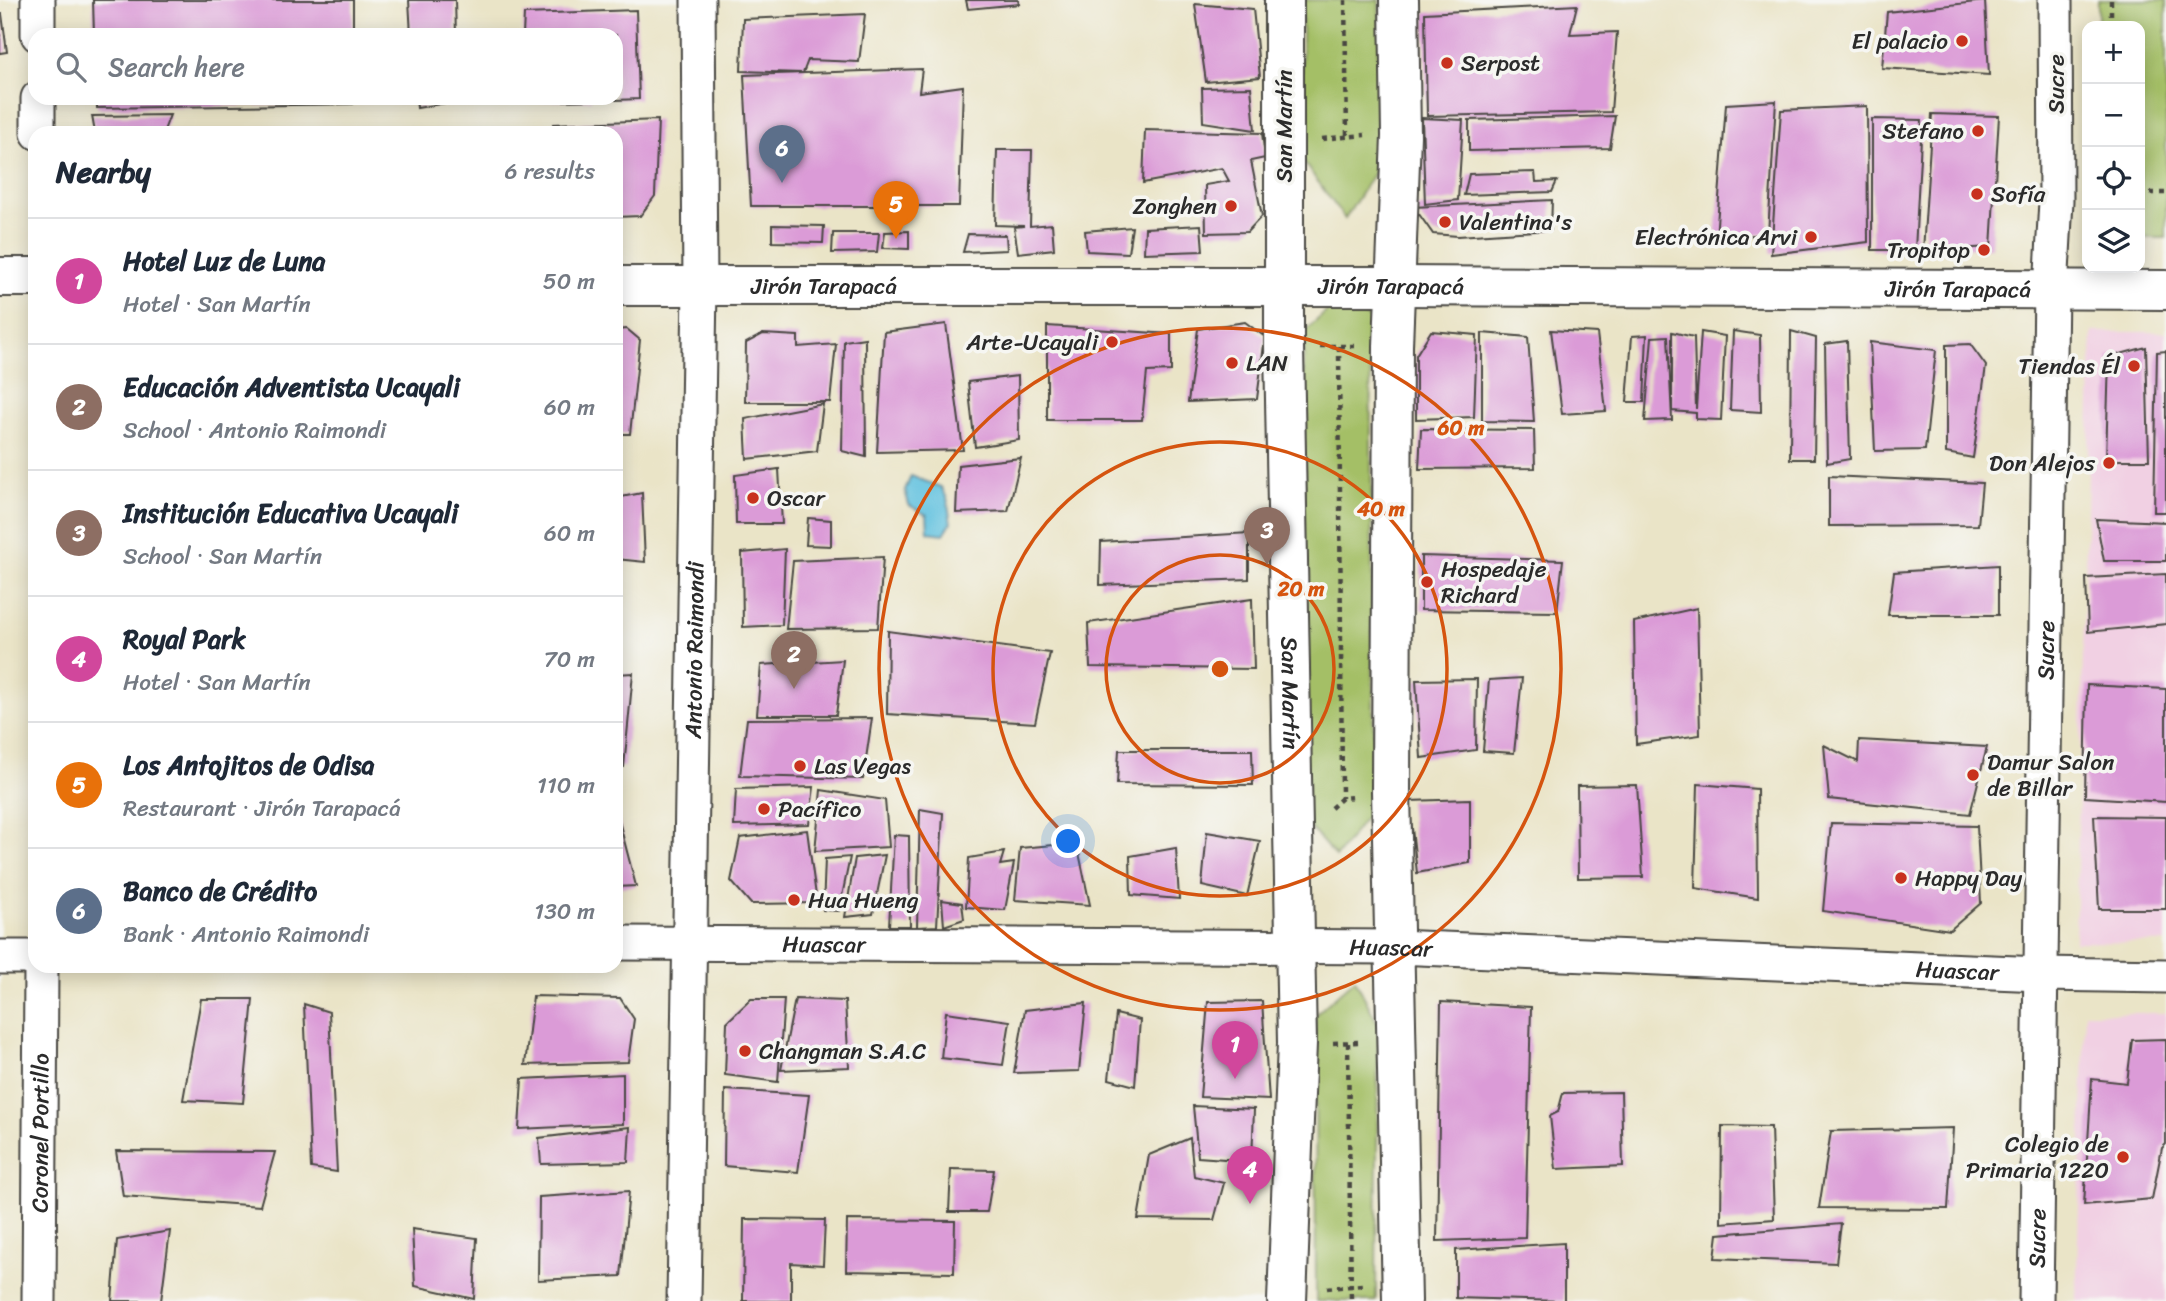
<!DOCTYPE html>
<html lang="en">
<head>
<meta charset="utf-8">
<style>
	:root { --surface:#fff; --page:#f2f2f3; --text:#1f2937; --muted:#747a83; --line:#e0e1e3; --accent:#c8321e }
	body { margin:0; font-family:Sriracha,sans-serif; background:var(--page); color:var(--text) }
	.controls { position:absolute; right:21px; top:21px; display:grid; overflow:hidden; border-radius:14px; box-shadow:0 4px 18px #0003 }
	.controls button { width:63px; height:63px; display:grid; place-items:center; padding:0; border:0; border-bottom:2px solid var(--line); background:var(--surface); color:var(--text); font:35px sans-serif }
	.you { position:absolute; left:1069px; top:842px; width:24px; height:24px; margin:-18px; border:5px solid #fff; border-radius:50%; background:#1a73e8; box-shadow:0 0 0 10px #1a73e833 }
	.badge { display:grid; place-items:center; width:46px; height:46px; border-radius:50%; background:var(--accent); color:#fff; font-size:23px; font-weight:700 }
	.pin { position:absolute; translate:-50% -58px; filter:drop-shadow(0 2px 4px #0008) }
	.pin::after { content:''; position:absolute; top:37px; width:24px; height:21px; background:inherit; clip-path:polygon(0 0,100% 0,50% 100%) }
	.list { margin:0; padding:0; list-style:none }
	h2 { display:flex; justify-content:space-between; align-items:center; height:91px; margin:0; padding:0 28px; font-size:30px }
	h2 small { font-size:23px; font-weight:400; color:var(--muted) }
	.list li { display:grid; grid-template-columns:46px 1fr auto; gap:21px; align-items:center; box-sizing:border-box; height:126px; padding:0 28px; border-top:2px solid var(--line) }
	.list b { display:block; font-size:26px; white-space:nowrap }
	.list p { margin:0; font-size:23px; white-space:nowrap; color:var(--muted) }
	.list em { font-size:23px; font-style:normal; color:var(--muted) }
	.icon { flex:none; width:38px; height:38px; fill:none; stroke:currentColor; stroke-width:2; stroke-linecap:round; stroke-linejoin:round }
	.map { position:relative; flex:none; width:2166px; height:1301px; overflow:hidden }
	.search { position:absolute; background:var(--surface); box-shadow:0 4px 18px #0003; left:28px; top:28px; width:595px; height:77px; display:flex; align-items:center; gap:18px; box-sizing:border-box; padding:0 24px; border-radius:21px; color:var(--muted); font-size:26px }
	.panel { position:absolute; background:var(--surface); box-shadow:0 4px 18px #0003; left:28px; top:126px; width:595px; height:847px; border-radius:21px }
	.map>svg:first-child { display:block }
	.built { fill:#f1d0e3 }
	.green { fill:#a4bf66; stroke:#687548; stroke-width:2 }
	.water { fill:#61c1df; stroke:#467685; stroke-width:2 }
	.building { fill:#db9bd7 }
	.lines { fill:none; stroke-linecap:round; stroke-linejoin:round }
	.street-casing { stroke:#484742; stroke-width:37 }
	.secondary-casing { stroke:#484742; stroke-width:42 }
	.path { stroke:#484742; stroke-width:4.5; stroke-dasharray:5 5; stroke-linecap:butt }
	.street { stroke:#fff; stroke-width:33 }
	.secondary { stroke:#fff; stroke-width:38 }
	.ring { fill:none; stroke:#d5540f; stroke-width:3.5 }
	.poi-dot { fill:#c8321e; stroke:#f6f6f2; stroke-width:2.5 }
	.labels { text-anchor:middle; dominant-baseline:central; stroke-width:7; stroke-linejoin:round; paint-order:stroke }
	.poi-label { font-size:23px; fill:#2b2b2b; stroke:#f6f6f2; text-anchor:start }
	.street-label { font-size:23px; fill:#2b2b2b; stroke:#f6f6f2 }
	.centre { fill:#d5540f; stroke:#f6f6f2; stroke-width:3.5 }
	.ring-label { font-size:21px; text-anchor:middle; font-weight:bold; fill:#d5540f; stroke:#f6f6f2; stroke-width:7; stroke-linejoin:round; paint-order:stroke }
</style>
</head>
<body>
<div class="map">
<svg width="2166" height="1301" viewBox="0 0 2166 1301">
	<rect width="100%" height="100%" fill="#f6f6f2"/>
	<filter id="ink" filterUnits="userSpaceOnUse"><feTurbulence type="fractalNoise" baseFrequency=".0143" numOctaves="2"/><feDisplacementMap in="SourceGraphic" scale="14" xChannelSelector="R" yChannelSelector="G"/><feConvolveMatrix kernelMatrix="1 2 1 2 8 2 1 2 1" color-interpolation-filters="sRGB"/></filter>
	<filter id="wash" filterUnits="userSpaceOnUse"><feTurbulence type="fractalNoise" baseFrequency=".00686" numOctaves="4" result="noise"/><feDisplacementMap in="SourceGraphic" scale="28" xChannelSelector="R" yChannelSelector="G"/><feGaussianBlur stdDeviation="1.57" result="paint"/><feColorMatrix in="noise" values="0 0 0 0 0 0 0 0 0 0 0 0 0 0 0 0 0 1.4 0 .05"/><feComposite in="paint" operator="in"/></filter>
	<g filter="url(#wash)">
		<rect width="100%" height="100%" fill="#eae4c7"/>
		<g class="built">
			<polygon points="2092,332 2166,332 2166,943 2075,942"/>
			<polygon points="2085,1013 2166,1013 2166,1301 2076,1301"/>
		</g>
		<g class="green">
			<polygon points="1302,0 1379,0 1382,160 1345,219 1302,160"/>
			<polygon points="2098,0 2166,0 2166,238 2140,238 2140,26 2098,26"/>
			<polygon points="1337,302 1370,318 1374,806 1336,857 1303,820 1304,332"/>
			<polygon points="1355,979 1378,1024 1376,1301 1316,1301 1315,1015"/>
		</g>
		<polygon class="water" points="911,476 941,487 947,498 951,523 944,534 928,532 927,515 909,505 905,490"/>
		<g id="blocks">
			<g class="building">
				<polygon points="93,0 353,0 353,35 94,35"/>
				<polygon points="409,0 455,0 456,35 411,35"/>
				<polygon points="966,0 1018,0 1019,4 968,9"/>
				<polygon points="1985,1 1989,75 1882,68 1887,12"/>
				<polygon points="1195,4 1253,9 1260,77 1206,82"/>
				<polygon points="1577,5 1570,34 1617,32 1611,112 1427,116 1425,13"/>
				<polygon points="636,10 639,99 616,100 616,35 523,35 524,14"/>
				<polygon points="0,14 2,14 7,52 0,53"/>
				<polygon points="865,14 859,62 808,60 803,73 741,71 743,19"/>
				<polygon points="922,69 919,92 963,86 959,206 751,206 744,75"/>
				<polygon points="1251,87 1255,130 1203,122 1202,88"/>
				<polygon points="97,98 353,98 353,104 97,108"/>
				<polygon points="416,98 457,98 457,101 417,108"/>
				<polygon points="520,98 591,98 591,100 520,102"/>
				<polygon points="1776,101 1768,234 1716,238 1726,104"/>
				<polygon points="1867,106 1868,242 1771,254 1781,110"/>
				<polygon points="1932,114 1999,116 1991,247 1923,251"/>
				<polygon points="170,115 163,133 95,133 92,116"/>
				<polygon points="1615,116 1610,148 1469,151 1469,120"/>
				<polygon points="1422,118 1463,120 1458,200 1425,204"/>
				<polygon points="1872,119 1922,120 1915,250 1872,250"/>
				<polygon points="658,120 655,196 640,216 616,217 616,133 552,133 553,124"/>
				<polygon points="531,128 531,133 489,133 489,130"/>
				<polygon points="1145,130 1262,133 1265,158 1251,161 1262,216 1247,232 1206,233 1205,185 1229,181 1222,168 1143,183"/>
				<polygon points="997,150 1032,150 1030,226 1052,224 1054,249 1018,253 1014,227 1024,226 995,225"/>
				<polygon points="1535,172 1536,182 1557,181 1552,192 1464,195 1469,174"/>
				<polygon points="1552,200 1551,230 1458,236 1433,234 1414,207"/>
				<polygon points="772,225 824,226 823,243 772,242"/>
				<polygon points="1201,225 1203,251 1144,253 1145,228"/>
				<polygon points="1132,227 1128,253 1087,251 1085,231"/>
				<polygon points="909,231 909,249 883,248 885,232"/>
				<polygon points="833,233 879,233 877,252 832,253"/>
				<polygon points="968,234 1006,235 1007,250 963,252"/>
				<polygon points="1245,322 1265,337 1257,399 1188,402 1198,329"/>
				<polygon points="946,324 963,450 877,452 884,332"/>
				<polygon points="1047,326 1171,334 1171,371 1147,372 1142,420 1047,420"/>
				<polygon points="627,329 640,340 630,434 616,434 616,330"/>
				<polygon points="1551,330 1597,333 1606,411 1562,414"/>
				<polygon points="1431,331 1477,335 1474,417 1416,419 1416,355"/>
				<polygon points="1733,331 1760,335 1761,412 1730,410"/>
				<polygon points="1791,331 1816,338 1814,459 1790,459"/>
				<polygon points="1672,332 1694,337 1696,409 1701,332 1725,336 1721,420 1696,419 1696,413 1672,411"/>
				<polygon points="1482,333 1528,337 1534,422 1482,421"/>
				<polygon points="763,334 798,336 798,347 836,344 830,402 745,402 746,343"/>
				<polygon points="1647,335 1644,402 1627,402 1632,336"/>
				<polygon points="1668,336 1672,420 1645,421 1652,337"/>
				<polygon points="865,338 866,457 842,451 844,341"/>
				<polygon points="1847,341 1850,459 1827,463 1825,344"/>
				<polygon points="1870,342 1936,350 1925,450 1875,451"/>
				<polygon points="1970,344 1986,366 1973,458 1946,453 1946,345"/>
				<polygon points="2146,347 2149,460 2106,460 2109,357"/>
				<polygon points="2166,351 2166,512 2154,512 2157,352"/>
				<polygon points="1018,376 1019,440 975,447 968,382"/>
				<polygon points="823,404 817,451 747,459 745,419"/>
				<polygon points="1421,429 1534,430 1535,468 1419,469"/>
				<polygon points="1021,458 1008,511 956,513 958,465"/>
				<polygon points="779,469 782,524 736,524 735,475"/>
				<polygon points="1829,476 1982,483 1978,525 1829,526"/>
				<polygon points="642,493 645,562 616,559 616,498"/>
				<polygon points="808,518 831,520 831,546 806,545"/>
				<polygon points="2096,519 2166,522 2166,561 2104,561"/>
				<polygon points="1249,533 1249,579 1100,585 1101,542"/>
				<polygon points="785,549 782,625 743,627 742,553"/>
				<polygon points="1421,556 1563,560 1557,612 1421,610"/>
				<polygon points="883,557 878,628 786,629 793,561"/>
				<polygon points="1998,565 1998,615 1888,615 1894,572"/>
				<polygon points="2166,574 2166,624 2088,632 2086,578"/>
				<polygon points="1252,599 1254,669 1090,667 1088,623"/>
				<polygon points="1697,608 1700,735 1636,744 1634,622"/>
				<polygon points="888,631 1050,653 1035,723 887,714"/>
				<polygon points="843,660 836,715 757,715 761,665"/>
				<polygon points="633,673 624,767 616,767 616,674"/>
				<polygon points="1522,678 1514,753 1483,751 1489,680"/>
				<polygon points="1477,679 1476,750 1421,758 1416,680"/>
				<polygon points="2087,685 2166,689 2166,802 2085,797"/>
				<polygon points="872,718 863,779 740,776 747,719"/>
				<polygon points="1859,740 1987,747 1970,814 1829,799 1824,745 1858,762"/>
				<polygon points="1119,750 1252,750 1253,785 1117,784"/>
				<polygon points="1698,784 1757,789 1758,898 1695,888"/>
				<polygon points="1637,785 1643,877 1578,878 1577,786"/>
				<polygon points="814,787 809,824 734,826 736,789"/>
				<polygon points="821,790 885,800 889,847 815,851"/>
				<polygon points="1470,799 1470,863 1417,873 1409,801"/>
				<polygon points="920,809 943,813 937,926 917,927"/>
				<polygon points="2094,816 2166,817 2166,909 2099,909"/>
				<polygon points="616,817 618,817 636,886 616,887"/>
				<polygon points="1831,823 1977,826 1981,903 1950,930 1823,911"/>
				<polygon points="807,830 817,903 751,904 731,881 740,838"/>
				<polygon points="1207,832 1260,841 1247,896 1202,886"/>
				<polygon points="894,835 909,836 910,926 889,926"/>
				<polygon points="1077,843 1090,905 1015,900 1020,848"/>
				<polygon points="1176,848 1179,899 1131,895 1130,856"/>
				<polygon points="1004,852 1000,865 1014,863 1005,910 966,907 969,858"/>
				<polygon points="885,855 873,914 845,917 855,858"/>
				<polygon points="850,857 839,911 823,910 825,859"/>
				<polygon points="942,900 962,903 964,919 944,926"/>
				<polygon points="533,996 620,998 634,1019 628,1062 525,1065"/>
				<polygon points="201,999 253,999 243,1103 183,1100"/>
				<polygon points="751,999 784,999 778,1082 725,1075 727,1022"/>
				<polygon points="795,999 845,1001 849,1067 781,1070"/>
				<polygon points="1262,1001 1269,1100 1200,1097 1208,1002"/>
				<polygon points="1441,1002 1531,1007 1525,1238 1437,1241"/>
				<polygon points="1086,1003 1079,1071 1014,1073 1025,1010"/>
				<polygon points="304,1004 329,1012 337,1172 311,1168"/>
				<polygon points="946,1012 1010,1021 1003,1065 941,1058"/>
				<polygon points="1116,1014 1140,1020 1135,1086 1109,1079"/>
				<polygon points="2166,1039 2166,1144 2162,1148 2152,1199 2084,1205 2092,1079 2127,1083 2132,1040"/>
				<polygon points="623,1074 623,1124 519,1129 522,1079"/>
				<polygon points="725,1090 809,1095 798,1172 724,1166"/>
				<polygon points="1621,1092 1623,1166 1556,1169 1550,1116 1558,1112 1563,1093"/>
				<polygon points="1193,1106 1254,1109 1252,1161 1198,1157"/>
				<polygon points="1722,1126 1771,1127 1774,1219 1721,1223"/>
				<polygon points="630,1127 628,1162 541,1164 539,1138"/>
				<polygon points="1953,1128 1948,1209 1819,1208 1831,1131"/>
				<polygon points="1190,1138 1194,1176 1224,1183 1214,1220 1138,1219 1149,1155"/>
				<polygon points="116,1151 275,1152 260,1206 123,1196"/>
				<polygon points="951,1169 994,1170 987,1212 949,1212"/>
				<polygon points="629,1191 621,1276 538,1280 539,1197"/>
				<polygon points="744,1219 825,1220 823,1265 791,1263 791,1301 743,1301"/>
				<polygon points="847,1220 955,1221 954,1273 846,1271"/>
				<polygon points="1841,1224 1836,1263 1715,1258 1718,1234"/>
				<polygon points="412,1229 477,1238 474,1299 415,1286"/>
				<polygon points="170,1231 161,1301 112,1301 117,1240"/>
				<polygon points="1564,1243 1564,1301 1456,1298 1456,1250"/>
			</g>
		</g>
	</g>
	<g filter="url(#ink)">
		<use href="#blocks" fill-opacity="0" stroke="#484742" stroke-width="2"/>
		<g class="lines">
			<g class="street-casing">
				<g id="street">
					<polyline points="38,35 38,0"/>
					<polyline points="38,133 38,98"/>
					<path id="s1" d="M616,943L1395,947L2041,974L2166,976"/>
					<polyline points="0,957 35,957"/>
					<path id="s2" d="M39,1301L41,966"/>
					<path id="s3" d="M684,1301L700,287L698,0"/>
					<path id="s4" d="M2036,1301L2051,290L2056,201L2055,0"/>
				</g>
			</g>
			<g class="secondary-casing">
				<g id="secondary">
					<path id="s5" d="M1284,0V346L1297,1043L1287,1301"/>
					<polyline points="1399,0 1401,136 1393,346 1391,791 1402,1301"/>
					<polyline points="0,277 35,277"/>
					<path id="s6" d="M616,286H1394L2166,290"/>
				</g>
			</g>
			<g class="path">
				<polyline points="1345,0 1347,135"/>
				<polyline points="2111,0 2111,26"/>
				<polyline points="1322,139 1365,135"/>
				<polyline points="2140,193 2166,193"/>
				<polyline points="1320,346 1357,346"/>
				<polyline points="1339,346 1342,798"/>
				<polyline points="1331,808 1342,798 1354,797"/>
				<polyline points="1333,1043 1359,1042"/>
				<polyline points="1348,1043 1351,1301"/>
				<polyline points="1327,1288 1363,1285"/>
			</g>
			<use href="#street" class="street"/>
			<use href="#secondary" class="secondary"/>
		</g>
	</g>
	<g class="ring">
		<circle cx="1220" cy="669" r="114"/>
		<circle cx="1220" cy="669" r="227"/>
		<circle cx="1220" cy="669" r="341"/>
	</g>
	<g class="poi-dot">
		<circle cx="1962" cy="41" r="7"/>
		<circle cx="1447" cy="63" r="7"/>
		<circle cx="1978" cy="131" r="7"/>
		<circle cx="1977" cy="194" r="7"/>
		<circle cx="1231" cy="206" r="7"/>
		<circle cx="1445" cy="222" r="7"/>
		<circle cx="1811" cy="237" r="7"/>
		<circle cx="1984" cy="250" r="7"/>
		<circle cx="1112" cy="342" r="7"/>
		<circle cx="1232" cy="363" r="7"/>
		<circle cx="2134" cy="366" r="7"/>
		<circle cx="2109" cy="463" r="7"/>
		<circle cx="753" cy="498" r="7"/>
		<circle cx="1427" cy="582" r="7"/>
		<circle cx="800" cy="766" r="7"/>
		<circle cx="1973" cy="775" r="7"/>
		<circle cx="764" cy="809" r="7"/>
		<circle cx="1901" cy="878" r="7"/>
		<circle cx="794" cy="900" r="7"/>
		<circle cx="745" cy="1051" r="7"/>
		<circle cx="2123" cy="1157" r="7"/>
	</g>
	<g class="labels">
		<g class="poi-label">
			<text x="1948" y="41" text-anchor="end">El palacio</text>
			<text x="1461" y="63">Serpost</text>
			<text x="1964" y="131" text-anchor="end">Stefano</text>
			<text x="1991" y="194">Sofía</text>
			<text x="1217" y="206" text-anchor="end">Zonghen</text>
			<text x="1459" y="222">Valentina's</text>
			<text x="1797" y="237" text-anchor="end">Electrónica Arvi</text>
			<text x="1970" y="250" text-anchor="end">Tropitop</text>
			<text x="1098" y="342" text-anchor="end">Arte-Ucayali</text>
			<text x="1246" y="363">LAN</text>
			<text x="2120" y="366" text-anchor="end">Tiendas Él</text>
			<text x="2095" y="463" text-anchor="end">Don Alejos</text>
			<text x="767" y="498">Oscar</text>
			<text x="1441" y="569">Hospedaje<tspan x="1441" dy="26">Richard</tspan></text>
			<text x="1987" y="762">Damur Salon<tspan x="1987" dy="26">de Billar</tspan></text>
			<text x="814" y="766">Las Vegas</text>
			<text x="778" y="809">Pacífico</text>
			<text x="1915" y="878">Happy Day</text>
			<text x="808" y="900">Hua Hueng</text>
			<text x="759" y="1051">Changman S.A.C</text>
			<text x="2109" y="1144" text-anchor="end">Colegio de<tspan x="2109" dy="26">Primaria 1220</tspan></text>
		</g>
		<g class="street-label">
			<text transform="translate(2056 84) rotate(-90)">Sucre</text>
			<text transform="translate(1284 126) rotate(-90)">San Martín</text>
			<text stroke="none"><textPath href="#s6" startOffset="775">Jirón Tarapacá</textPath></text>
			<text stroke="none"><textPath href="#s6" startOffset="208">Jirón Tarapacá</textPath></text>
			<text stroke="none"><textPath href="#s6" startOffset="1342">Jirón Tarapacá</textPath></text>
			<text stroke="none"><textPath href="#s4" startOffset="651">Sucre</textPath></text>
			<text stroke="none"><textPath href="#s3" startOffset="651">Antonio Raimondi</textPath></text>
			<text stroke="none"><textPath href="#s5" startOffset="693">San Martín</textPath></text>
			<text stroke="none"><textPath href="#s1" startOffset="208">Huascar</textPath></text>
			<text stroke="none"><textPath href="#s1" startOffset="775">Huascar</textPath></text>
			<text stroke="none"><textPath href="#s1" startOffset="1342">Huascar</textPath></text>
			<text stroke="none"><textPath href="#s2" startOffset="168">Coronel Portillo</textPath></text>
			<text stroke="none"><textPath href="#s4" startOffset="63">Sucre</textPath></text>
		</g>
	</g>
	<circle cx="1220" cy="669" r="10" class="centre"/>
	<g class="ring-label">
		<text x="1461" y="435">60 m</text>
		<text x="1381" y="516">40 m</text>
		<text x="1301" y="596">20 m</text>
	</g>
</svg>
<div class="controls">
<button>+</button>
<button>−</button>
<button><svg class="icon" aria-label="locate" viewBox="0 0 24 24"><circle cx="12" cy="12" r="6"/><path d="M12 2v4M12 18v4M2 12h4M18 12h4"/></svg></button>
<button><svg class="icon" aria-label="layers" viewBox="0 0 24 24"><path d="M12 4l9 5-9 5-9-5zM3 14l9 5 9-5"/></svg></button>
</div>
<div class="you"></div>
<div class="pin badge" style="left:1235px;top:1079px;background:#d1479c">1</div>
<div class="pin badge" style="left:794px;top:689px;background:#8d6e63">2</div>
<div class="pin badge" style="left:1267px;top:565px;background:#8d6e63">3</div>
<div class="pin badge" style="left:1250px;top:1204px;background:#d1479c">4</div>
<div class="pin badge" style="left:896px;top:239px;background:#e8710a">5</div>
<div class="pin badge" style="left:782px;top:183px;background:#5c6f8a">6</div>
<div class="search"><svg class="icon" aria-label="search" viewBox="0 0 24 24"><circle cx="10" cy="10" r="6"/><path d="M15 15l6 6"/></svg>Search here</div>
<section class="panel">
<h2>Nearby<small>6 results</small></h2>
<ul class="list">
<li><span class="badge" style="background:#d1479c">1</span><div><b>Hotel Luz de Luna</b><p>Hotel · San Martín</p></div><em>50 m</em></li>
<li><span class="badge" style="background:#8d6e63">2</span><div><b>Educación Adventista Ucayali</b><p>School · Antonio Raimondi</p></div><em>60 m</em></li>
<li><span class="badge" style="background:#8d6e63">3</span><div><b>Institución Educativa Ucayali</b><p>School · San Martín</p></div><em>60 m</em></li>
<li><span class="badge" style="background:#d1479c">4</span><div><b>Royal Park</b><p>Hotel · San Martín</p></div><em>70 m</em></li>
<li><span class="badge" style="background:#e8710a">5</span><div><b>Los Antojitos de Odisa</b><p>Restaurant · Jirón Tarapacá</p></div><em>110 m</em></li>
<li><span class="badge" style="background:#5c6f8a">6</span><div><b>Banco de Crédito</b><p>Bank · Antonio Raimondi</p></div><em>130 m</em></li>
</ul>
</section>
</div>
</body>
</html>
